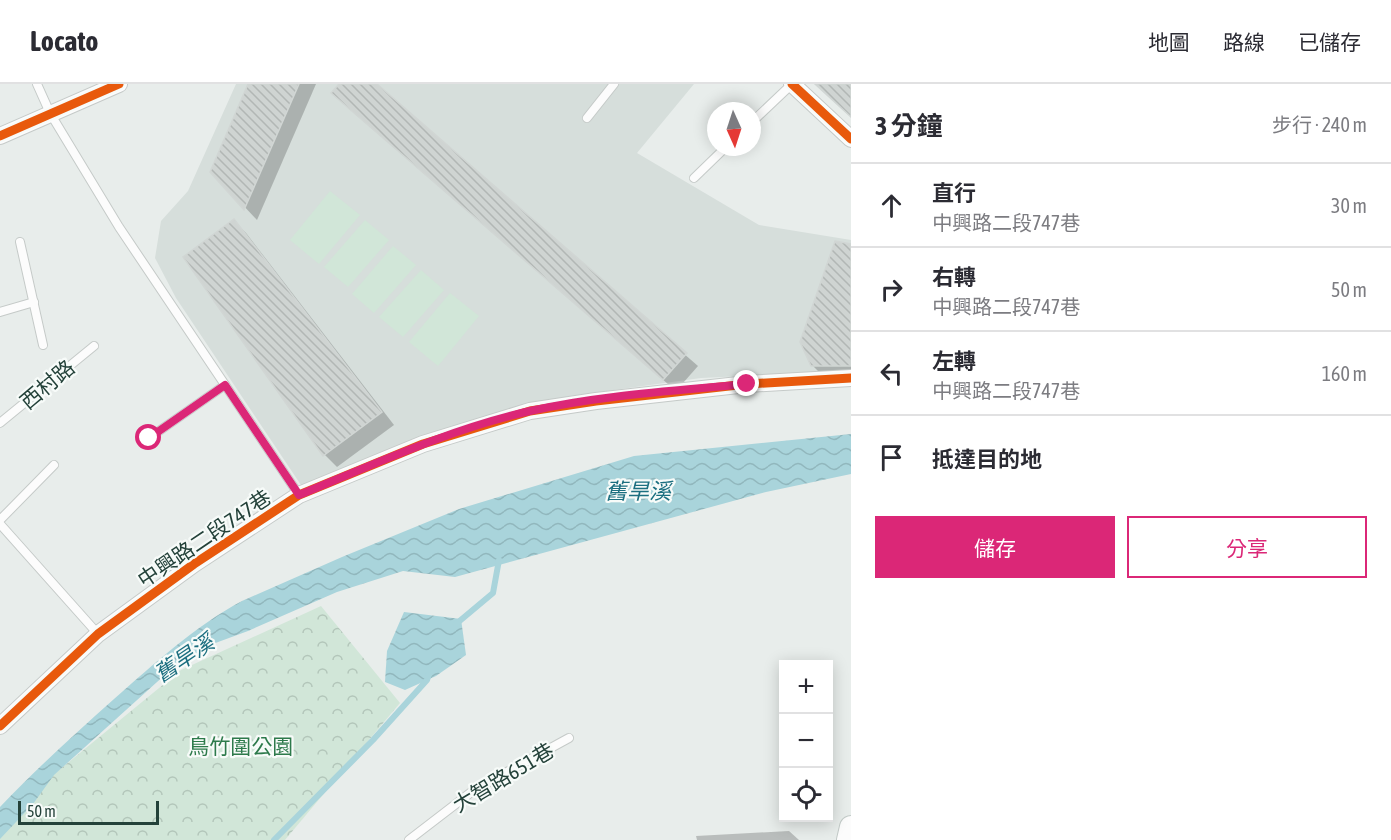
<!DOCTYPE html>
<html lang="zh-TW">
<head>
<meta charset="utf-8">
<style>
	:root { --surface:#fff; --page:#f2f2f3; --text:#2b2b33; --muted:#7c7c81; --line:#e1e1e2; --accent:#db2777 }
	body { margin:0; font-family:"Asap Condensed","Noto Sans TC",sans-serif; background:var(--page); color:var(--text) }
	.controls { position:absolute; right:18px; bottom:18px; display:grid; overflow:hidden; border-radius:0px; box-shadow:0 3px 15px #0003 }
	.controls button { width:54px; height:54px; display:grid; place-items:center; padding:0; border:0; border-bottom:2px solid var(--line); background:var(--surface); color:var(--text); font:30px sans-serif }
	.compass { position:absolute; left:707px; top:18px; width:54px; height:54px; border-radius:50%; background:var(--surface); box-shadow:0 3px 15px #0003; rotate:177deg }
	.scale { position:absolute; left:18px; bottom:15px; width:141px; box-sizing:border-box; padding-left:6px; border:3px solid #24423a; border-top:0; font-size:16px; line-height:21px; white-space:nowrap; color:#24423a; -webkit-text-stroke:4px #f7fbf9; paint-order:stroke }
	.stop { position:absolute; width:18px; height:18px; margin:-14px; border:4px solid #db2777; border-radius:50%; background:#fff }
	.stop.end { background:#db2777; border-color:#fff; box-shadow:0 2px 6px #0008 }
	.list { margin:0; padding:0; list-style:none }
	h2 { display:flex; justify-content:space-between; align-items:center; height:78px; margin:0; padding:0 24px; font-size:26px }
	h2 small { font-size:20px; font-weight:400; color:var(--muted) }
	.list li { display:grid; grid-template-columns:39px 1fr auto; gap:18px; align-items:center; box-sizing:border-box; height:84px; padding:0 24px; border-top:2px solid var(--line) }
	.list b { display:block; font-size:22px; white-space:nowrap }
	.list p { margin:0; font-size:20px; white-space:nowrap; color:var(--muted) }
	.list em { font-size:20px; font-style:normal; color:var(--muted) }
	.actions { display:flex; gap:12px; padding:18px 24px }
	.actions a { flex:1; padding:14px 0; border:2px solid var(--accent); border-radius:0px; text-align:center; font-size:21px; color:var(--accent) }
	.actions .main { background:var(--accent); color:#fff }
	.icon { flex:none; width:33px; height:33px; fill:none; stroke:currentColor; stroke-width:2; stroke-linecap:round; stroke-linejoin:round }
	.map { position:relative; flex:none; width:851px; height:756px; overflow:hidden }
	header { display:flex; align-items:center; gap:36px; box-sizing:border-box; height:84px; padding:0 30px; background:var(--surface); border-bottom:2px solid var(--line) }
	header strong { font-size:28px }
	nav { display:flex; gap:33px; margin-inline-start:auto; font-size:21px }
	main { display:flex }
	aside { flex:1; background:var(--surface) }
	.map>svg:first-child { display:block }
	.built { fill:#d6dedb }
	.forest { fill:url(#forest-crowns) }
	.garden { fill:#d1e6d8 }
	.water { fill:url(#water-waves) }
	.shadow { fill:#0003 }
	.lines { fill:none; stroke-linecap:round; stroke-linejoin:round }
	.stream { stroke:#a9d4db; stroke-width:6 }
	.building { fill:url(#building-back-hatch); stroke:#d1d6d4; stroke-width:1.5 }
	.lane-casing { stroke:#c5cac8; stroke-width:10 }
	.street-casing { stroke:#c5cac8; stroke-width:18 }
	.secondary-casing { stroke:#c3cbc8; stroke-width:24 }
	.lane { stroke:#fcfcfc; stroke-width:8 }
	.street { stroke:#fcfcfc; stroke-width:16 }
	.secondary { stroke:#fcfcfc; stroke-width:22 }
	.cycleway-casing { stroke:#f7fbf9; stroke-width:13 }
	.cycleway { stroke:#e8590c; stroke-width:9 }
	.route { stroke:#db2777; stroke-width:8 }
	.labels { text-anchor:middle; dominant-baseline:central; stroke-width:4.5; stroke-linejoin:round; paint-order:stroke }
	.street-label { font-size:21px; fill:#24423a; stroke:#f7fbf9 }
	.park-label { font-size:21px; fill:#2d7a4b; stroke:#f7fbf9 }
	.water-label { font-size:22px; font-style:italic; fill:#1c6f80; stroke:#f7fbf9 }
</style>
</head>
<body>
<header>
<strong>Locato</strong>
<nav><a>地圖</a><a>路線</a><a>已儲存</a></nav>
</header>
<main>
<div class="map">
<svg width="851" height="756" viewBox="0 0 851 756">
	<defs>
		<pattern id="forest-crowns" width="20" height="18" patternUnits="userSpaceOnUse" patternTransform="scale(1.5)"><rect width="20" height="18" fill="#d1e6d8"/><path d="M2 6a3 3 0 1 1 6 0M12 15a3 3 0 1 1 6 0" fill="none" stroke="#b3c6ba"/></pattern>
		<pattern id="water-waves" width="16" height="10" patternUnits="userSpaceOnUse" patternTransform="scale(1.5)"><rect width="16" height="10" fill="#a9d4db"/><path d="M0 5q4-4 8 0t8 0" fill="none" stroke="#91b7bd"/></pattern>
		<pattern id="building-back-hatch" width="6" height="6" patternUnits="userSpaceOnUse" patternTransform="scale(1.5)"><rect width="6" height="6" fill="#cfd4d2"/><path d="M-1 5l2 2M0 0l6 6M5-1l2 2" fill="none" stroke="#b2b7b5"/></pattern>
	</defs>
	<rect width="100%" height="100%" fill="#e8edeb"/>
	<polygon class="built" points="236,0 694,0 637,69 759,141 851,156 851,287 701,294 570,312 530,321 303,404 176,214 155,174 161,137 188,107"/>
	<polygon class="forest" points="321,522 400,619 285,756 0,756 0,746 53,691 181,586"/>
	<g class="garden">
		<polygon points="330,107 360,131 319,180 290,156"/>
		<polygon points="365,136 389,156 348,203 324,183"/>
		<polygon points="393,162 416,181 374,229 352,210"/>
		<polygon points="421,186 444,206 403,253 379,233"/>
		<polygon points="450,209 479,232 438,282 409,258"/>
	</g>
	<g class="water">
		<path d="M851,350V390L766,408L455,493L403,487L337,508L248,547L210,561L167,589L54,691L33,720L0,755V723C36,685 75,650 114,615C154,580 195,542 242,517L342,473L459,425L634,372Z"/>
		<polygon points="404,528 461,535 466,571 436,592 405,606 385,598 387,567"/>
	</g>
	<g class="shadow">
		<polygon points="250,0 316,0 257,136 212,88"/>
		<polygon points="341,0 374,0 698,282 676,307 346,22"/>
		<polygon points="234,137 246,149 394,341 337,383 325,371"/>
		<polygon points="851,161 851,295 826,295 812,281"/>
		<polygon points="789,747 799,756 697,756 696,752"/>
	</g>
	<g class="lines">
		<g class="stream">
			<polyline points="456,540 493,509 499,476"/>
			<polyline points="274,756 373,656 427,596 429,590"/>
		</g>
	</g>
	<g class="building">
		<polygon points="248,0 299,0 244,126 210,88"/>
		<polygon points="339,0 377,0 687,269 663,296 331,9"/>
		<polygon points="815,0 851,0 851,33"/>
		<polygon points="234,135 382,328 323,372 183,173"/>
		<polygon points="835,157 851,160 851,282 811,282 800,258"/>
	</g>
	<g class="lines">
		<g class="lane-casing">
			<g id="lane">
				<polyline points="37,0 50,29 119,143 299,411"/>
				<polyline points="587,34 614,0"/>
				<polyline points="752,38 792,0"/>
				<polyline points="694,94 726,63"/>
				<polyline points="20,158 43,261"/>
				<polyline points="0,228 34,218"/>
				<polyline points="0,339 94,262"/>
				<polyline points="149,354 225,301"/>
				<polyline points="0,436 54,381"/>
				<polyline points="0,440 98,550"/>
				<polyline points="409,756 474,706 569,654"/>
			</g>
		</g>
		<g class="street-casing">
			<g id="street">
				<polyline points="792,0 851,55"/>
				<polyline points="0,52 119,0"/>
				<polyline points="0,642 98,550 194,480 299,411 423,360 530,327 596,317 747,300 851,294"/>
			</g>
		</g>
		<g class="secondary-casing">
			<polyline id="secondary" points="848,756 851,743"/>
		</g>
		<use href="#lane" class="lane"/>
		<use href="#street" class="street"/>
		<use href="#secondary" class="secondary"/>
		<g class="cycleway-casing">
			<g id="cycleway">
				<polyline points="792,0 851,55"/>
				<polyline points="0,52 119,0"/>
				<polyline points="0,642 98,550 194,480 299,411 423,360 530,327 596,317 747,300 851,294"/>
			</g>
		</g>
		<use href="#cycleway" class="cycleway"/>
	</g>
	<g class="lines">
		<path class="route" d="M149,354L225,301L299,411C375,380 450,345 530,327C601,311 675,307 747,300"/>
	</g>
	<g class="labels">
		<g class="street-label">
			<text transform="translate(47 300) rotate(-40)">西村路</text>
			<text transform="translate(204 454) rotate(-34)">中興路二段747巷</text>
			<text transform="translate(503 693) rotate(-31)">大智路651巷</text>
		</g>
		<g class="park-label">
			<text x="241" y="662">鳥竹圍公園</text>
		</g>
		<g class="water-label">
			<text x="638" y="407">舊旱溪</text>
			<text transform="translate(184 574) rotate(-34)">舊旱溪</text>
		</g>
	</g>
</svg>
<div class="controls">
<button>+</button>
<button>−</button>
<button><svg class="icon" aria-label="locate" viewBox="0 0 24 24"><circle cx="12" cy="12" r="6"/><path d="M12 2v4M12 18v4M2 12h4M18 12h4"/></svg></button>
</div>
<svg class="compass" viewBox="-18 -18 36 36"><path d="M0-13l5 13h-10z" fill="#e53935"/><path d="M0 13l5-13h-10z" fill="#7c7c81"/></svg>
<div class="scale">50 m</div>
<div class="stop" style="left:149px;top:354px"></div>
<div class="stop end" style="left:747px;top:300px"></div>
</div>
<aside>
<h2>3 分鐘<small>步行 · 240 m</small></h2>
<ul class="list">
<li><svg class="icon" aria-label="ahead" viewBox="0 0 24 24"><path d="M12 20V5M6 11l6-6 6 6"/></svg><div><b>直行</b><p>中興路二段747巷</p></div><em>30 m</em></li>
<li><svg class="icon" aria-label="right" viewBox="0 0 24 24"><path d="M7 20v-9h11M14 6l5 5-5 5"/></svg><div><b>右轉</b><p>中興路二段747巷</p></div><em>50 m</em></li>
<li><svg class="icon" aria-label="left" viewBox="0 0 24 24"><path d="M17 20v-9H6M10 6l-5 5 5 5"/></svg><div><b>左轉</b><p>中興路二段747巷</p></div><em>160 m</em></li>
<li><svg class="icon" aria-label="arrive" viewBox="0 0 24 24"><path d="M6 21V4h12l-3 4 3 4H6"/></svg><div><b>抵達目的地</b></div></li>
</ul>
<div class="actions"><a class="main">儲存</a><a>分享</a></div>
</aside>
</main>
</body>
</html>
